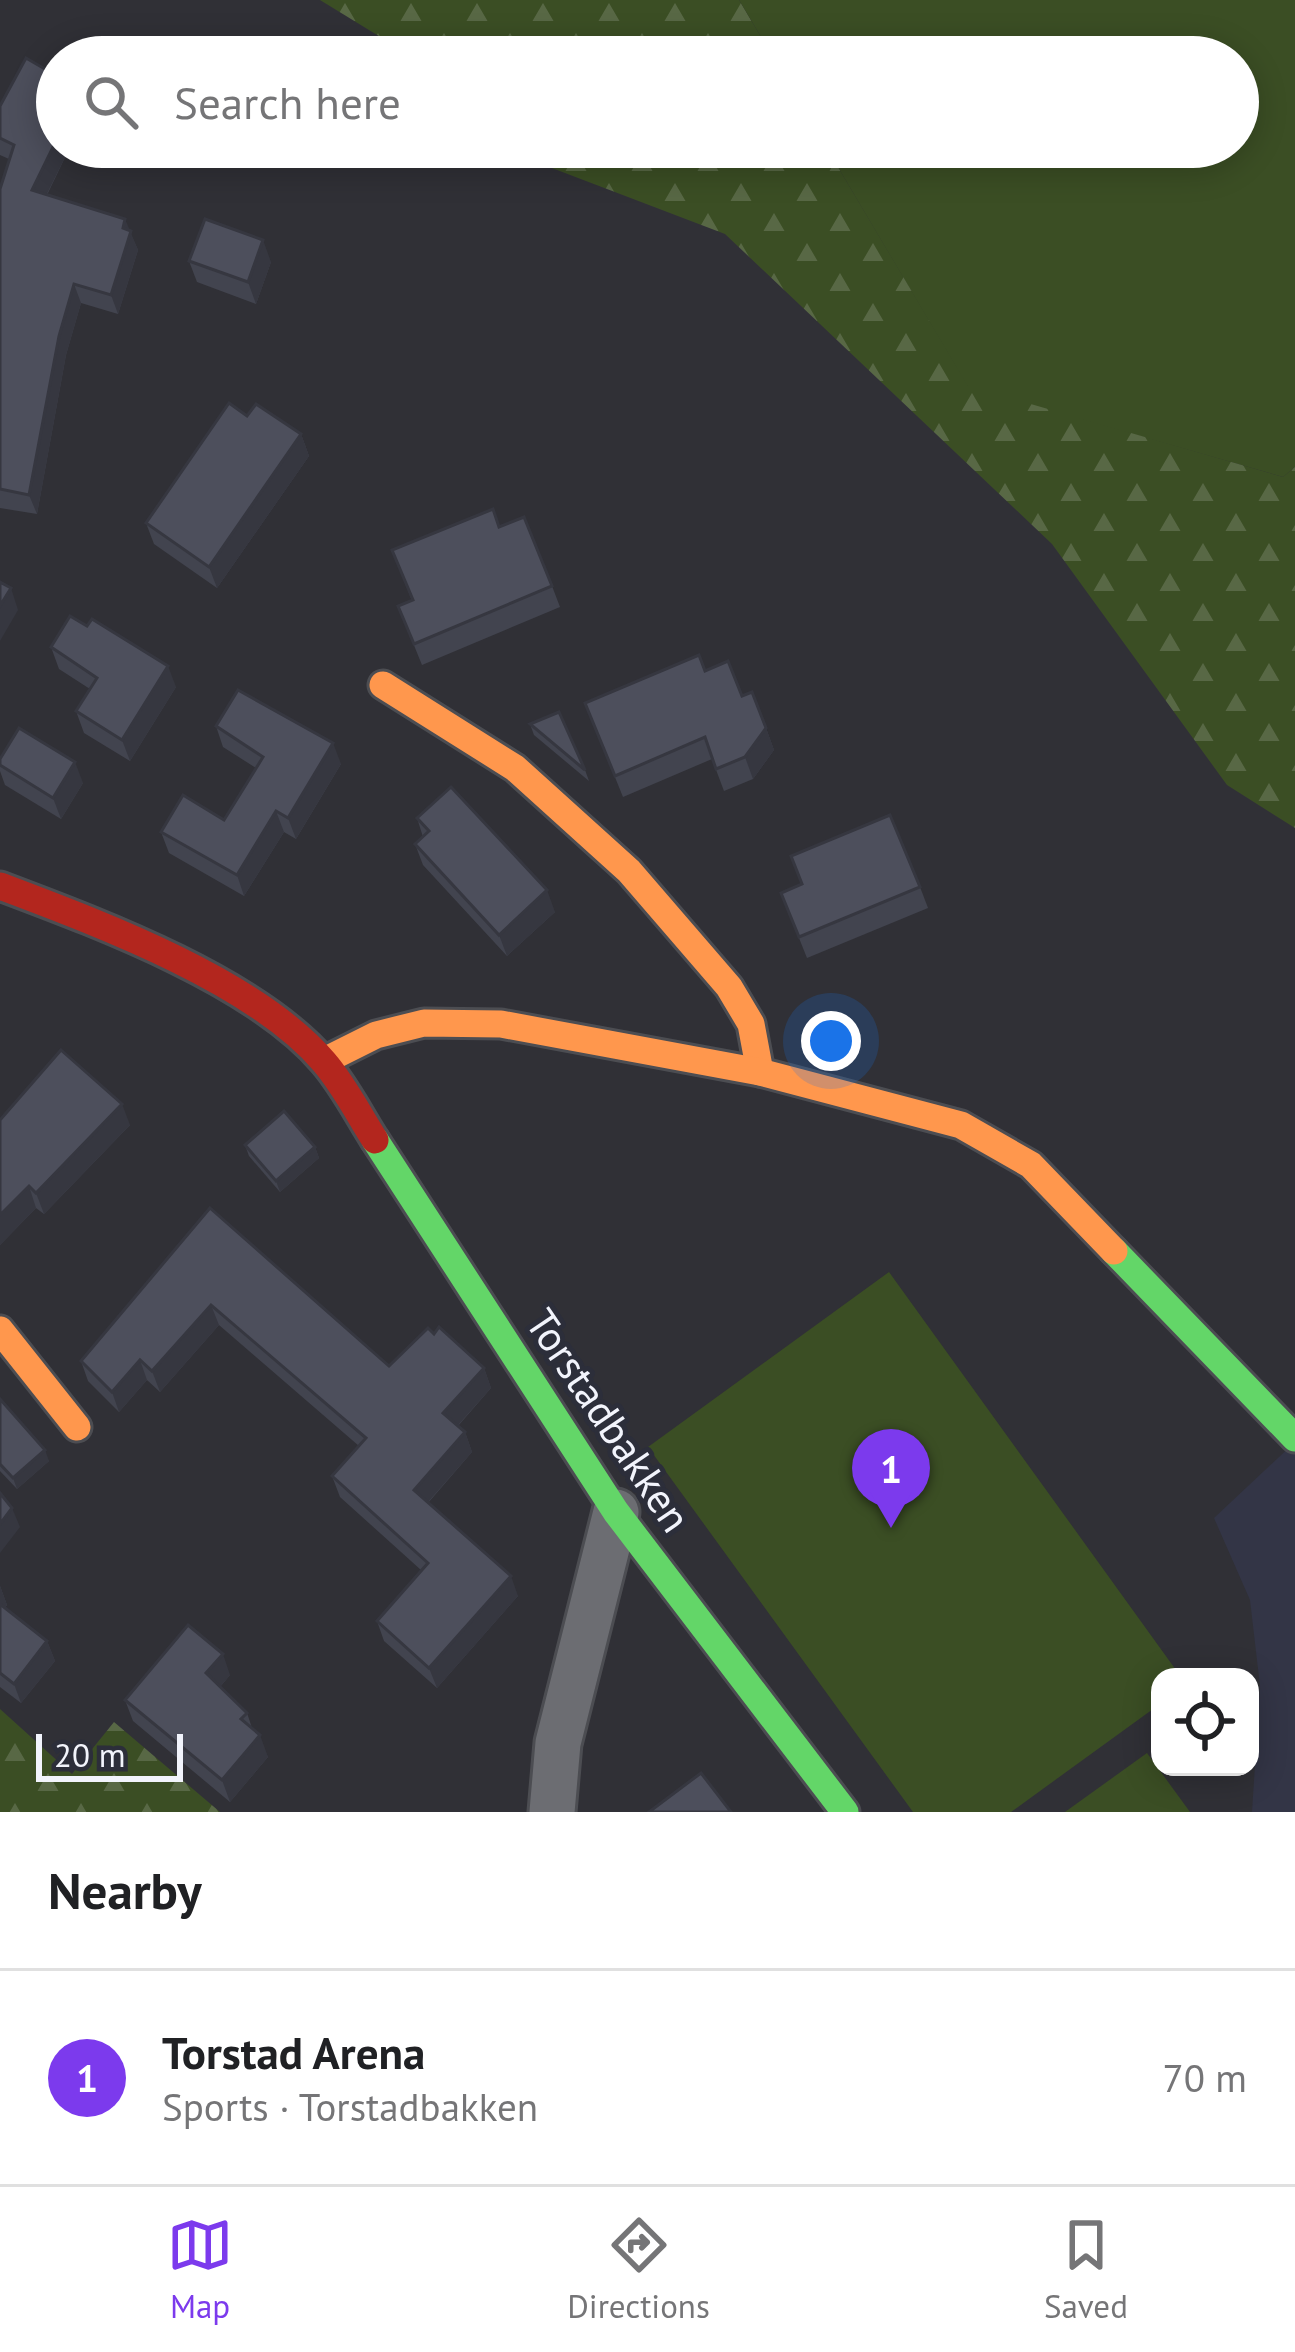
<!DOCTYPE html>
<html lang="en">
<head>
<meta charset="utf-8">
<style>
	:root { --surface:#fff; --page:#f2f2f2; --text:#202124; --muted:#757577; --line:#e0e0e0; --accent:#7c3aed }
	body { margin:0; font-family:"PT Sans",sans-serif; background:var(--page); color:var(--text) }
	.controls { position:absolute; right:36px; bottom:36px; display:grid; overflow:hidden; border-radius:24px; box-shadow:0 6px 30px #0003 }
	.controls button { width:108px; height:108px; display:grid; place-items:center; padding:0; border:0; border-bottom:3px solid var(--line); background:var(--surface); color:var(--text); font:60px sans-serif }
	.scale { position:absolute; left:36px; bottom:30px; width:147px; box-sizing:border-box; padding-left:12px; border:6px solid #f2f4fc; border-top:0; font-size:33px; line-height:42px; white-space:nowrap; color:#f2f4fc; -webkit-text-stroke:9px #2c2e3a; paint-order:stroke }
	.you { position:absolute; left:831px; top:1041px; width:42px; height:42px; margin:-30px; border:9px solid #fff; border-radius:50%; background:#1a73e8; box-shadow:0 0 0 18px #1a73e833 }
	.badge { display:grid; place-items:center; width:78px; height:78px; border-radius:50%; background:var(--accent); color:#fff; font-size:39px; font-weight:700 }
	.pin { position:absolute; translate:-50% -99px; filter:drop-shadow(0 3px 6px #0008) }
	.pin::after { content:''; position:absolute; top:63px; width:42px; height:36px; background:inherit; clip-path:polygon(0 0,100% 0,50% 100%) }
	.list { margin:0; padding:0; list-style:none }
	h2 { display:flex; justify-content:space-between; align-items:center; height:156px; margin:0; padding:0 48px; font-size:51px }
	h2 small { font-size:39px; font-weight:400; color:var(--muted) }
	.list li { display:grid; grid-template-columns:78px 1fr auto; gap:36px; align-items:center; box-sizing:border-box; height:216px; padding:0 48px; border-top:3px solid var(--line) }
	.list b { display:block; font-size:45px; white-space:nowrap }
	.list p { margin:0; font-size:39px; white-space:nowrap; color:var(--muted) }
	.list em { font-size:39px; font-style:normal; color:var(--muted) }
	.icon { flex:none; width:66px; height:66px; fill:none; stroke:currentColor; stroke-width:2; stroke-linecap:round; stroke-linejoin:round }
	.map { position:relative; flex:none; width:1295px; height:1812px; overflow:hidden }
	.search { position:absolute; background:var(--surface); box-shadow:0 6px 30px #0003; left:36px; right:36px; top:36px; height:132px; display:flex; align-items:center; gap:30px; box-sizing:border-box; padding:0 42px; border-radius:66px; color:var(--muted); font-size:45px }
	.sheet { height:372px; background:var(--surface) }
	nav { display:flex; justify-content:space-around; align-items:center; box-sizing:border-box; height:168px; border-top:3px solid var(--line); background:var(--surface); font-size:33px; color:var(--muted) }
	nav a { display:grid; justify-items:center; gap:6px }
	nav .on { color:var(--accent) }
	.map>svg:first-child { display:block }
	.built { fill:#333546 }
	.grass { fill:#3b4e24 }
	.forest { fill:url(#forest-firs) }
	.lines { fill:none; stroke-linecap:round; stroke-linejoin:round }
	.street-casing { stroke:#4c4d52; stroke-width:51 }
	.fast-casing { stroke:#4c4d52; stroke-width:33 }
	.slow-casing { stroke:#4c4d52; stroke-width:33 }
	.jam-casing { stroke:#4c4d52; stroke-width:33 }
	.street { stroke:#6c6d72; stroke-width:45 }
	.fast { stroke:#63d668; stroke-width:27 }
	.slow { stroke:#ff974d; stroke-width:27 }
	.jam { stroke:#b3261e; stroke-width:27 }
	.wall { fill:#42444f }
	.shaded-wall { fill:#363740 }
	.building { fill:#4d4f5c; stroke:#363740; stroke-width:3 }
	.labels { text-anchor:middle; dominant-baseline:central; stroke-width:10; stroke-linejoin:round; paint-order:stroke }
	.street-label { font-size:42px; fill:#f2f4fc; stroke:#2c2e3a }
</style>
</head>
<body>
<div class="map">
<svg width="1295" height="1812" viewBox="0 0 1295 1812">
	<defs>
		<pattern id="forest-firs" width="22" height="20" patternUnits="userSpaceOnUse" patternTransform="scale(3)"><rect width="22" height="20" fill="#3b4e24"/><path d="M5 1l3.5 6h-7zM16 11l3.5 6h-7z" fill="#586845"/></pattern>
	</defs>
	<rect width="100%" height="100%" fill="#303036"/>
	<polygon class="built" points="1295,1442 1295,1812 1252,1812 1260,1686 1250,1600 1214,1518"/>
	<g class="grass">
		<polygon points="739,0 1295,0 1295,467 1283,477 968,387 826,147 1238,147 1238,57 773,57"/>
		<polygon points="889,1272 1181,1677 1160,1677 1160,1704 1011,1812 913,1812 648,1447"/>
		<polygon points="1147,1753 1190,1812 1065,1812"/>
	</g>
	<g class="forest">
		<polygon points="320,0 739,0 773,57 413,57"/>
		<polygon points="497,147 826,147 968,386 1283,477 1295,467 1295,828 1227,785 1052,544 725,234"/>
		<polygon points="0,1709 72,1774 114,1722 220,1812 0,1812"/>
	</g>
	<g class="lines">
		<g class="street-casing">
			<polyline id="street" points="552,1812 558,1743 616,1512"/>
		</g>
		<g class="fast-casing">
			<g id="fast">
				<polyline points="375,1140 616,1512 845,1812"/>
				<polyline points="1114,1251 1295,1438"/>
			</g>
		</g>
		<g class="slow-casing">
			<g id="slow">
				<polyline points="383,685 515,768 629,871 729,987 751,1024 760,1072"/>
				<polyline points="324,1061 376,1035 424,1023 501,1024 760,1072 961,1125 1031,1165 1114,1251"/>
				<polyline points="0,1330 77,1427"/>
			</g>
		</g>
		<g class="jam-casing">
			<path id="jam" d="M0,886C98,923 255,981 324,1062C344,1085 359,1115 375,1140"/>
		</g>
		<use href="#street" class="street"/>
		<use href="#fast" class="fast"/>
		<use href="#slow" class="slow"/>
		<use href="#jam" class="jam"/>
	</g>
	<g class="wall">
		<polygon points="0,106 70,147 47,195 129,230 138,250 118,314 81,303 66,355 37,514 0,508 0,189 9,159 0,155"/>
		<polygon points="189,261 271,262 256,304 197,282"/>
		<polygon points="247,416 301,434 309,456 217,588 154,544 146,523"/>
		<polygon points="499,527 552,586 560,607 422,665 398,606 412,601 392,550"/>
		<polygon points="51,647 176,687 130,761 84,733 76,711 90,689 59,669"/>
		<polygon points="705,671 742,696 766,728 774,750 753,779 724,791 712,759 623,797 585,703"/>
		<polygon points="530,724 585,770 589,781 534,735"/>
		<polygon points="216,726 341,764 296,839 284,832 244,896 169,853 161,832 224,820 256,768 223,747"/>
		<polygon points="0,759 83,783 61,819 5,785 0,771"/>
		<polygon points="417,818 555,912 507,956 423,865 415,844 423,837"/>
		<polygon points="920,887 928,908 807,958 781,893"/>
		<polygon points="0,1120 130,1125 44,1214 36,1208 0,1245"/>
		<polygon points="245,1145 315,1147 319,1158 280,1192 249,1156"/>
		<polygon points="210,1208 389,1366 484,1368 491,1388 458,1426 465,1432 472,1452 428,1503 518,1596 437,1688 384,1641 377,1621 421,1570 340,1497 332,1476 359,1446 219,1325 160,1392 147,1380 119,1412 88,1381 81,1361"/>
		<polygon points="0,1399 49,1461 17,1489 0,1471"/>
		<polygon points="0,1586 7,1605 5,1608 47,1641 55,1661 21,1703 0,1687"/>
		<polygon points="230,1675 220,1687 247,1713 252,1728 268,1757 230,1802 133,1721 125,1700"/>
	</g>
	<g class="shaded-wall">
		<polygon points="57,139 57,147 70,147 39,210 32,190"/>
		<polygon points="125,219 138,250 118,314 111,295"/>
		<polygon points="263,240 271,262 256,304 248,282"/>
		<polygon points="74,284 81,303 66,355 37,514 29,495 59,336"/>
		<polygon points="301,434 309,456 217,588 209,567"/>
		<polygon points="11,588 18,610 0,641 0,606"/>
		<polygon points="168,666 176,687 130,761 122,740"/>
		<polygon points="766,728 774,750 753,779 745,757"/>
		<polygon points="333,743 341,764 296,839 288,818"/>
		<polygon points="75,762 83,783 61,819 53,798"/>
		<polygon points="276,811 284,832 244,896 237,875"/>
		<polygon points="547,890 555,912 507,956 499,935"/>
		<polygon points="122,1104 130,1125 44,1214 36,1193"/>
		<polygon points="315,1147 319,1158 280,1192 276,1181"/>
		<polygon points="29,1186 36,1208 0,1245 0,1215"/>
		<polygon points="211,1305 219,1325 160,1392 152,1371"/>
		<polygon points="140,1360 147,1380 119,1412 112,1392"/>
		<polygon points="484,1368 491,1388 451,1433 443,1413"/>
		<polygon points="465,1432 472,1452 421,1510 414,1490"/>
		<polygon points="45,1450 49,1461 17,1489 13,1478"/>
		<polygon points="12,1508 20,1527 0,1553 0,1524"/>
		<polygon points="511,1576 518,1596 437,1688 429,1668"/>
		<polygon points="0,1586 7,1605 0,1613"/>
		<polygon points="47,1641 55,1661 21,1703 14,1684"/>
		<polygon points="223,1654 230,1675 214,1694 206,1673"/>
		<polygon points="260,1735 268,1757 230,1802 222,1780"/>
	</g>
	<g class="building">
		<polygon points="26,58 57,76 57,139 32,190 125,219 123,228 131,231 111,295 74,284 59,336 29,495 0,489 0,189 14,145 0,138 0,106"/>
		<polygon points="205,219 263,240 248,282 189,261"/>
		<polygon points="229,403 247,416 256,404 301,434 209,567 146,523"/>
		<polygon points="493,509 499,527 524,517 552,586 414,644 398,606 413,600 392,550"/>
		<polygon points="0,582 11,588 0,606"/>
		<polygon points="70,616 87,626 92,619 168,666 122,740 76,711 97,678 51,647"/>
		<polygon points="699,655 705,671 728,661 742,696 752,692 766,728 745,757 716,769 705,737 615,776 585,703"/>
		<polygon points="238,690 333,743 288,818 276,811 237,875 161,832 183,795 224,820 263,757 216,726"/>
		<polygon points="559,712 585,770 530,724"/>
		<polygon points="19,728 75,762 53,798 0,765 0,759"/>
		<polygon points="451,787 547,890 499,935 415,844 429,831 417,818"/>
		<polygon points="890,815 920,887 799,937 781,893 802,884 791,856"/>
		<polygon points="61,1050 122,1104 36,1193 29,1186 0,1215 0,1120"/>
		<polygon points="284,1111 315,1147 276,1181 245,1145"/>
		<polygon points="210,1208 389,1366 428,1328 434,1334 439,1327 484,1368 443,1413 465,1432 414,1490 511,1576 429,1668 377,1621 428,1563 332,1476 366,1438 211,1305 152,1371 140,1360 112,1392 81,1361"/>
		<polygon points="0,1399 45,1450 13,1478 0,1464"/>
		<polygon points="0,1493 12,1508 0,1524"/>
		<polygon points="0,1604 47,1641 14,1684 0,1673"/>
		<polygon points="188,1625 223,1654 206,1673 247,1713 241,1719 260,1735 222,1780 125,1700"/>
		<polygon points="701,1773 731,1812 649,1812"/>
	</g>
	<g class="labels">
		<g class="street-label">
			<text transform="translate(609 1420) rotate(56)">Torstadbakken</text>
		</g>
	</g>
</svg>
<div class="controls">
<button><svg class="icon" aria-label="locate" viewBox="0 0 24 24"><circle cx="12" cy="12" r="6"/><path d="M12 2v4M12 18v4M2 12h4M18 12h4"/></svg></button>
</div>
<div class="scale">20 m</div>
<div class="you"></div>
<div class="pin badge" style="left:891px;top:1528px">1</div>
<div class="search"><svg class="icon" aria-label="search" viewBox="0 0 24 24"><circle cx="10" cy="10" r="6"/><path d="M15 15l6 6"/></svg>Search here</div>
</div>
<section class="sheet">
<h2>Nearby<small></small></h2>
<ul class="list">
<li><span class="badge">1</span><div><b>Torstad Arena</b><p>Sports · Torstadbakken</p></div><em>70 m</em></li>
</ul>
</section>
<nav>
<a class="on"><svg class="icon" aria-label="map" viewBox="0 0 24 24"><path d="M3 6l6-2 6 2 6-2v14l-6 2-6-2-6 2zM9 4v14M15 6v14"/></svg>Map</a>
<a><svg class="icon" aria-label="directions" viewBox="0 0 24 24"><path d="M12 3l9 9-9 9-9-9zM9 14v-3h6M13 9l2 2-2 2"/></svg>Directions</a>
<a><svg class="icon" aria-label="saved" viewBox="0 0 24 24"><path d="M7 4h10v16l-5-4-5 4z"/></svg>Saved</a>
</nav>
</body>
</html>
